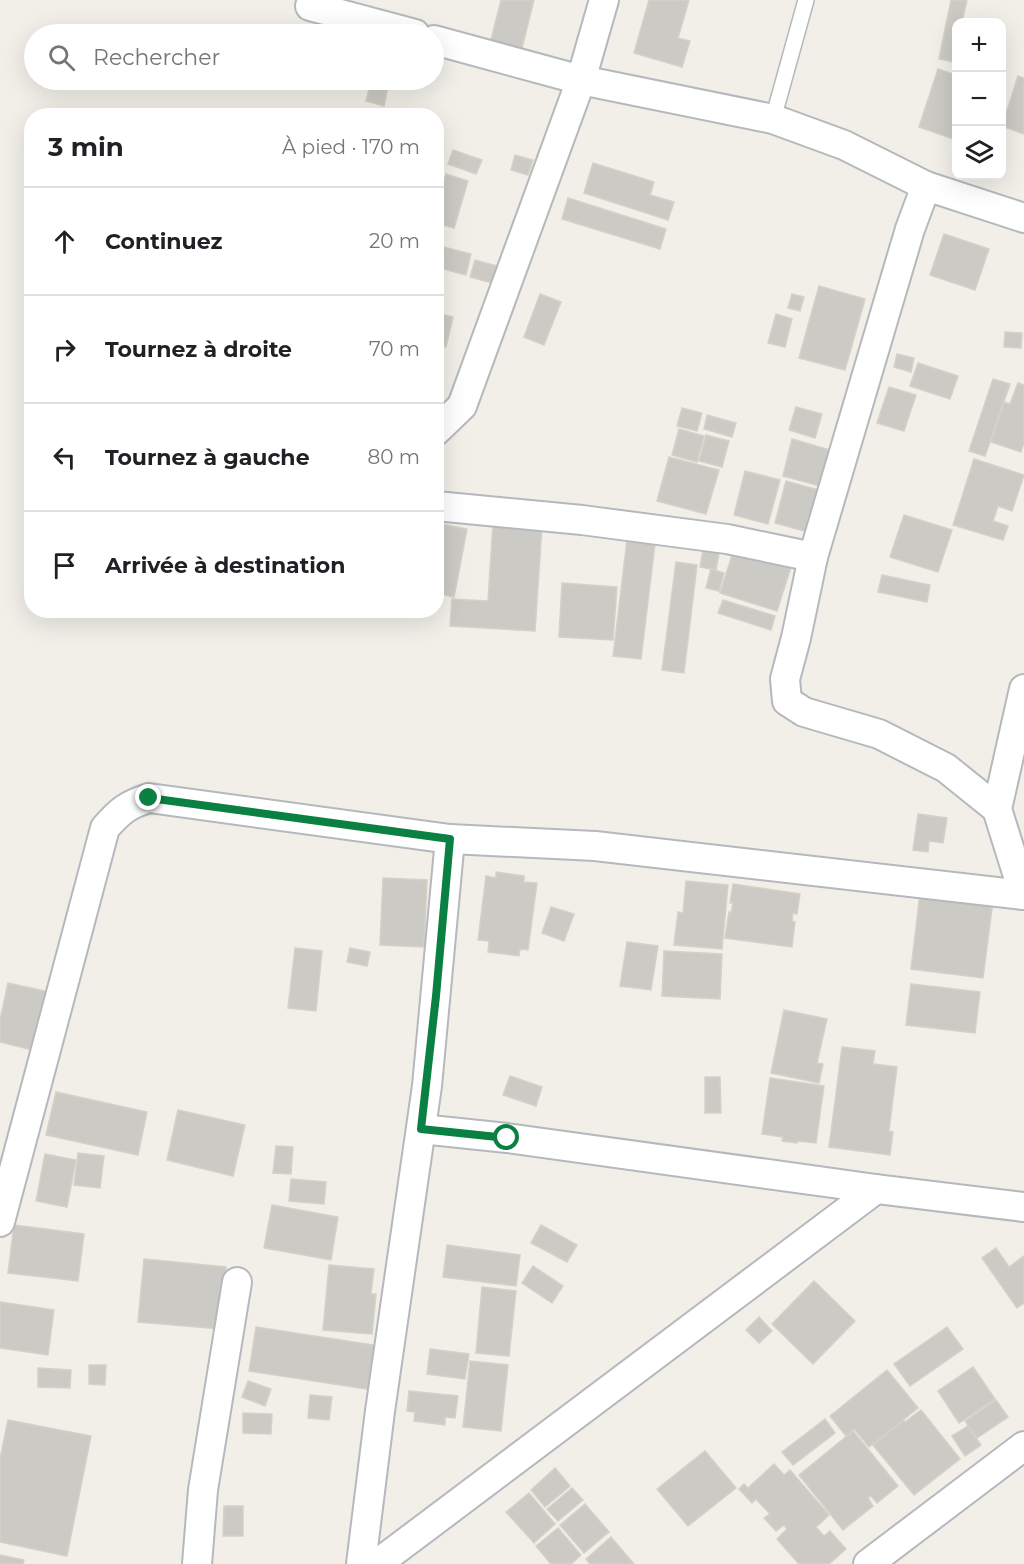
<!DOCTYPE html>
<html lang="fr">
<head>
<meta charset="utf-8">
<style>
	:root { --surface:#fff; --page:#f2f2f2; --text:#202124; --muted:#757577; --line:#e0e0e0 }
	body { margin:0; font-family:Montserrat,sans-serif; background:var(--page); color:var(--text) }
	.controls { position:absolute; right:18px; top:18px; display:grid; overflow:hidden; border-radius:12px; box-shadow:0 6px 24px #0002 }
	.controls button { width:54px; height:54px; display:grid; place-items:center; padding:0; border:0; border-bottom:2px solid var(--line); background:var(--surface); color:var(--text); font:30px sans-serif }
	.stop { position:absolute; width:18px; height:18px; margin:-14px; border:4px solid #0b8043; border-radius:50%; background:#fff }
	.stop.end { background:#0b8043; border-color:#fff; box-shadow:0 2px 6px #0008 }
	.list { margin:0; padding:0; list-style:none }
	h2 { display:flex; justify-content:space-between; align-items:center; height:78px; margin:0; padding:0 24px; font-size:26px }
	h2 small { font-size:20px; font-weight:400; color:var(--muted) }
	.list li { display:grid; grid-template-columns:39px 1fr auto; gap:18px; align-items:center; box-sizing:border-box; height:108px; padding:0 24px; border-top:2px solid var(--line) }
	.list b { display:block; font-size:22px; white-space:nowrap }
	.list em { font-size:20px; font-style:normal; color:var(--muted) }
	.icon { flex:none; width:33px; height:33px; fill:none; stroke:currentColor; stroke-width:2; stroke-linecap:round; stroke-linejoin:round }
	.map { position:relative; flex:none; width:1024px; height:1564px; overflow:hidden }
	.search { position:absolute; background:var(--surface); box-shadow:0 6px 24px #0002; left:24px; top:24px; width:420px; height:66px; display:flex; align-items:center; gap:15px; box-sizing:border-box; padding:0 21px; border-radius:33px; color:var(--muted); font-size:22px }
	.panel { position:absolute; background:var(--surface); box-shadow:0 6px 24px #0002; left:24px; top:108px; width:420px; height:510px; border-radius:24px }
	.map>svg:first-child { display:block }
	.building { fill:#cccac5; stroke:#d6d1c6; stroke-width:1.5 }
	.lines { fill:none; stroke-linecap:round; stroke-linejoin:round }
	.service-casing { stroke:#b5b8bc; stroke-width:18 }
	.minor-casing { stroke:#b5b8bc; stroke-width:32 }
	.service { stroke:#fff; stroke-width:15 }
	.minor { stroke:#fff; stroke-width:28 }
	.route { stroke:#0b8043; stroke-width:8 }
</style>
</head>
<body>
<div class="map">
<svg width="1024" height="1564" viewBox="0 0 1024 1564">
	<rect width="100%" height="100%" fill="#f1efe8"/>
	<g class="building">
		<polygon points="501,0 534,0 522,48 491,40"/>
		<polygon points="649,0 689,0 678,38 690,41 682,67 634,53"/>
		<polygon points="951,0 967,0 962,22 956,22 956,49 954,62 939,59"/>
		<polygon points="938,69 956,75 956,140 919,127"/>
		<polygon points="1018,76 1024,78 1024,134 1002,126"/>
		<polygon points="371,82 388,87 384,106 366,101"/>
		<polygon points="241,110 264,116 239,116"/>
		<polygon points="453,150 482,160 476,174 448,164"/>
		<polygon points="515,155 533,160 528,175 511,170"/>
		<polygon points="593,163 654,182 650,195 674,202 668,220 584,193"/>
		<polygon points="446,174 468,181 454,228 436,223 436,204"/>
		<polygon points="568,198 666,229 660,249 562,219"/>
		<polygon points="944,234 989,249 975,290 930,275"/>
		<polygon points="436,245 471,254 466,275 436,267"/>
		<polygon points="475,260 501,267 496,284 470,277"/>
		<polygon points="819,286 865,299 845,370 799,358"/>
		<polygon points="540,294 561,302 544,345 524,337"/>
		<polygon points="792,294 804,297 800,311 788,308"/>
		<polygon points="436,313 453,317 446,347 436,344"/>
		<polygon points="776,314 792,319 785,347 768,343"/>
		<polygon points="1005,332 1022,333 1021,348 1004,347"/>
		<polygon points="897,354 914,358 911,372 894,367"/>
		<polygon points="918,363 958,376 950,399 910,386"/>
		<polygon points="993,379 1010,384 985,456 969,451"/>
		<polygon points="1018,383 1024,385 1024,443 1021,452 991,442 1004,402 1010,404"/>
		<polygon points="889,387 916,395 904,431 877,423"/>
		<polygon points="796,407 822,414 815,438 789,430"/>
		<polygon points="682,408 702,413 697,431 677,426"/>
		<polygon points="707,415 736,423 732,437 704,429"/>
		<polygon points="679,429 704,436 697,462 672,455"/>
		<polygon points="706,435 729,441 722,467 699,461"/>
		<polygon points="792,439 830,450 820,486 783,476"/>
		<polygon points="669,457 719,470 706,514 657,501"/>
		<polygon points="974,459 1024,475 1012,511 998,506 993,521 1008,526 1003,540 953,525"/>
		<polygon points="745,471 780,480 768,524 734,515"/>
		<polygon points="786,481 819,490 808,532 775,523"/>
		<polygon points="904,515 952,530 938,572 890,557"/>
		<polygon points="436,523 467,529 454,597 436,593"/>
		<polygon points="493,523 542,527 535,631 450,626 452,599 488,601"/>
		<polygon points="627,540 655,544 641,659 613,656"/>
		<polygon points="705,540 721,542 716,570 700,567"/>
		<polygon points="734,549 791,567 777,611 720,593"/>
		<polygon points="676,562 697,565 684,673 662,670"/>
		<polygon points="711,569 724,573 719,591 706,588"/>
		<polygon points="882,575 930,585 927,602 878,592"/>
		<polygon points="562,583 617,587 613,640 559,637"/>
		<polygon points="723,600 775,616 771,630 718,613"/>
		<polygon points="918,814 947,818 943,843 929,841 928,852 913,850"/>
		<polygon points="496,872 524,876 524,882 537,883 528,950 520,949 519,956 488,952 489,941 478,940 486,876 496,878"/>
		<polygon points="383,878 427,880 424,947 380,945"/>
		<polygon points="686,881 728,885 722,949 674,945 678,912 683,913"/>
		<polygon points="733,884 800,894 797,914 793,913 792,921 795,922 792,947 725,938 729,912 731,913 733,903 730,903"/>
		<polygon points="920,893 993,901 983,978 911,969"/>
		<polygon points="551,907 574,914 564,941 542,933"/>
		<polygon points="627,942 658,946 651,990 620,986"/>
		<polygon points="295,948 322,951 316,1011 288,1008"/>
		<polygon points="350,948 370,952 367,966 347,962"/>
		<polygon points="664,951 722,954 720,999 662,996"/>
		<polygon points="8,983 54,993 41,1052 0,1042 0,1020"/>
		<polygon points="911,984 980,992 975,1033 906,1025"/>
		<polygon points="784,1010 827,1019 817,1063 823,1064 819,1083 771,1073"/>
		<polygon points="842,1047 875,1051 873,1064 897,1067 889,1131 893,1132 890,1155 829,1147"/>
		<polygon points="510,1076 542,1087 536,1106 503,1095"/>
		<polygon points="705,1077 720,1077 721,1113 705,1113"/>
		<polygon points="770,1078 824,1086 816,1143 798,1141 797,1143 782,1141 783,1137 762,1134"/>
		<polygon points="56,1092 147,1112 138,1155 46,1135"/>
		<polygon points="178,1110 245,1125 233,1176 167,1160"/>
		<polygon points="276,1146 293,1147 291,1174 273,1173"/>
		<polygon points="78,1153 104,1156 100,1188 74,1185"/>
		<polygon points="45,1154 76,1160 67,1207 36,1201"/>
		<polygon points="291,1179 326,1182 324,1204 289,1201"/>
		<polygon points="272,1205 338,1217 331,1260 264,1248"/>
		<polygon points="14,1225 84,1234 78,1281 8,1273"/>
		<polygon points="541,1225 577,1245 567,1262 531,1243"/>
		<polygon points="447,1245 520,1255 516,1286 443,1277"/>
		<polygon points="996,1248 1009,1267 1024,1256 1024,1303 1017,1308 982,1258"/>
		<polygon points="144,1259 226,1267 220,1329 138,1322"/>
		<polygon points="329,1265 374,1269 371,1294 376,1294 372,1334 323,1330"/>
		<polygon points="533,1266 563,1286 552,1303 522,1283"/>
		<polygon points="814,1281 855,1321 813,1364 772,1324"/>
		<polygon points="482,1287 516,1291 509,1356 476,1353"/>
		<polygon points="0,1302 54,1310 48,1355 0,1348"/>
		<polygon points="759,1317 772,1331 759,1343 746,1330"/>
		<polygon points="256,1327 379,1346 372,1390 249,1371"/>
		<polygon points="947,1327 963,1349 910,1386 894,1364"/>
		<polygon points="430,1349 469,1354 465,1379 427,1374"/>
		<polygon points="470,1361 508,1365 501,1431 463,1427"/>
		<polygon points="89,1365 106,1365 105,1385 89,1384"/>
		<polygon points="973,1367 995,1399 959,1423 938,1391"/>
		<polygon points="38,1368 71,1370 70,1388 38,1387"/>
		<polygon points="887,1370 918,1408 869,1447 854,1429 846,1436 830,1416"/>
		<polygon points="248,1381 271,1389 265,1406 242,1397"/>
		<polygon points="409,1391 458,1396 455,1418 445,1417 445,1425 414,1421 415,1412 407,1411"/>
		<polygon points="310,1395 332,1397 329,1420 308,1418"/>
		<polygon points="996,1400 1008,1417 977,1438 965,1421"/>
		<polygon points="921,1410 960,1459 914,1495 873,1445 904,1420 905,1422"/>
		<polygon points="243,1413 272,1414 271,1434 243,1433"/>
		<polygon points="825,1419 835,1433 793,1465 782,1452"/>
		<polygon points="8,1420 91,1436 67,1556 0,1542 0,1459"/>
		<polygon points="968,1426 981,1445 965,1456 952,1436"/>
		<polygon points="853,1431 898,1486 877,1503 871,1496 868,1498 873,1506 843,1530 799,1475"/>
		<polygon points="705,1451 736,1488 688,1526 657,1489"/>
		<polygon points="774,1464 784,1475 790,1470 829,1515 816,1527 824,1536 830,1531 846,1549 829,1564 799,1564 777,1539 787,1529 784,1525 776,1531 764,1518 770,1514 756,1499 752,1503 739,1489 744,1484 748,1488"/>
		<polygon points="555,1468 570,1486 545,1507 531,1490"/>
		<polygon points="572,1488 583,1500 558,1521 547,1509"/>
		<polygon points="529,1493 555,1524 534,1543 506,1512"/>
		<polygon points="585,1504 609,1532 584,1553 560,1525"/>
		<polygon points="224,1506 243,1506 243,1536 223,1536"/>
		<polygon points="558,1528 581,1555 571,1564 551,1564 536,1546"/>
		<polygon points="611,1537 634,1564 590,1564 586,1559"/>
		<polygon points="0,1555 24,1560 23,1564 0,1564"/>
	</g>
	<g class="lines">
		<g class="service-casing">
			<polyline id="service" points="773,119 806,0"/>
		</g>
		<g class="minor-casing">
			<g id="minor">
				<polyline points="310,6 415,34"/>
				<polyline points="434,40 581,80 773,119 844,145 926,186 1024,218"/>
				<polyline points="926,186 910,229 813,557 796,638 785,679 787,701 804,712 879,734 946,768 997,809"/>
				<polyline points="436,431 462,406 581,80 604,0"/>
				<polyline points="436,506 582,520 727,539 813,557"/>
				<polyline points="1024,895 997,809 1024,689"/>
				<polyline points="421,1129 507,1138 876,1189 1024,1207"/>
				<path d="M0,1222L105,828C120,811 127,805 149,798L450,839L595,846L1024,895"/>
				<polyline points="197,1564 203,1490 237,1282"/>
				<polyline points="361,1564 380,1411 427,1086 450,839"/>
				<polyline points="377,1564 876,1189"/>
				<polyline points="868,1564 1024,1446"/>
			</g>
		</g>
		<use href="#service" class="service"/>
		<use href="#minor" class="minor"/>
	</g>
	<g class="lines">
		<polyline class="route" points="149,798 450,839 436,996 421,1129 507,1138"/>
	</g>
</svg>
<div class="controls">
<button>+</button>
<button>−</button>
<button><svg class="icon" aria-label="layers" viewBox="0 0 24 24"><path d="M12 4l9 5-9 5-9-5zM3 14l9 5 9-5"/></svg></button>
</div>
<div class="stop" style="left:507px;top:1138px"></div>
<div class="stop end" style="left:149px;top:798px"></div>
<div class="search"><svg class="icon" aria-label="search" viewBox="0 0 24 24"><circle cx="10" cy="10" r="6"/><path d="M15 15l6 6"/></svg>Rechercher</div>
<section class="panel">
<h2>3 min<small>À pied · 170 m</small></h2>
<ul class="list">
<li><svg class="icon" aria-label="ahead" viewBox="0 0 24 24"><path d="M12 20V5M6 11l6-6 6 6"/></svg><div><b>Continuez</b></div><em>20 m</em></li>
<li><svg class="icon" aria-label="right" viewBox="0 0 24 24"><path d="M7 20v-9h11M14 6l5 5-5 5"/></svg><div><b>Tournez à droite</b></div><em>70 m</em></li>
<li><svg class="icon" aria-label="left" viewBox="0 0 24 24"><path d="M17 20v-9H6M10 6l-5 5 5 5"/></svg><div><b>Tournez à gauche</b></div><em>80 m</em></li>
<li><svg class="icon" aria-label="arrive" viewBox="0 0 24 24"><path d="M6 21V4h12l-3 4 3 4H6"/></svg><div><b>Arrivée à destination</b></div></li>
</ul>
</section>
</div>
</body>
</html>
